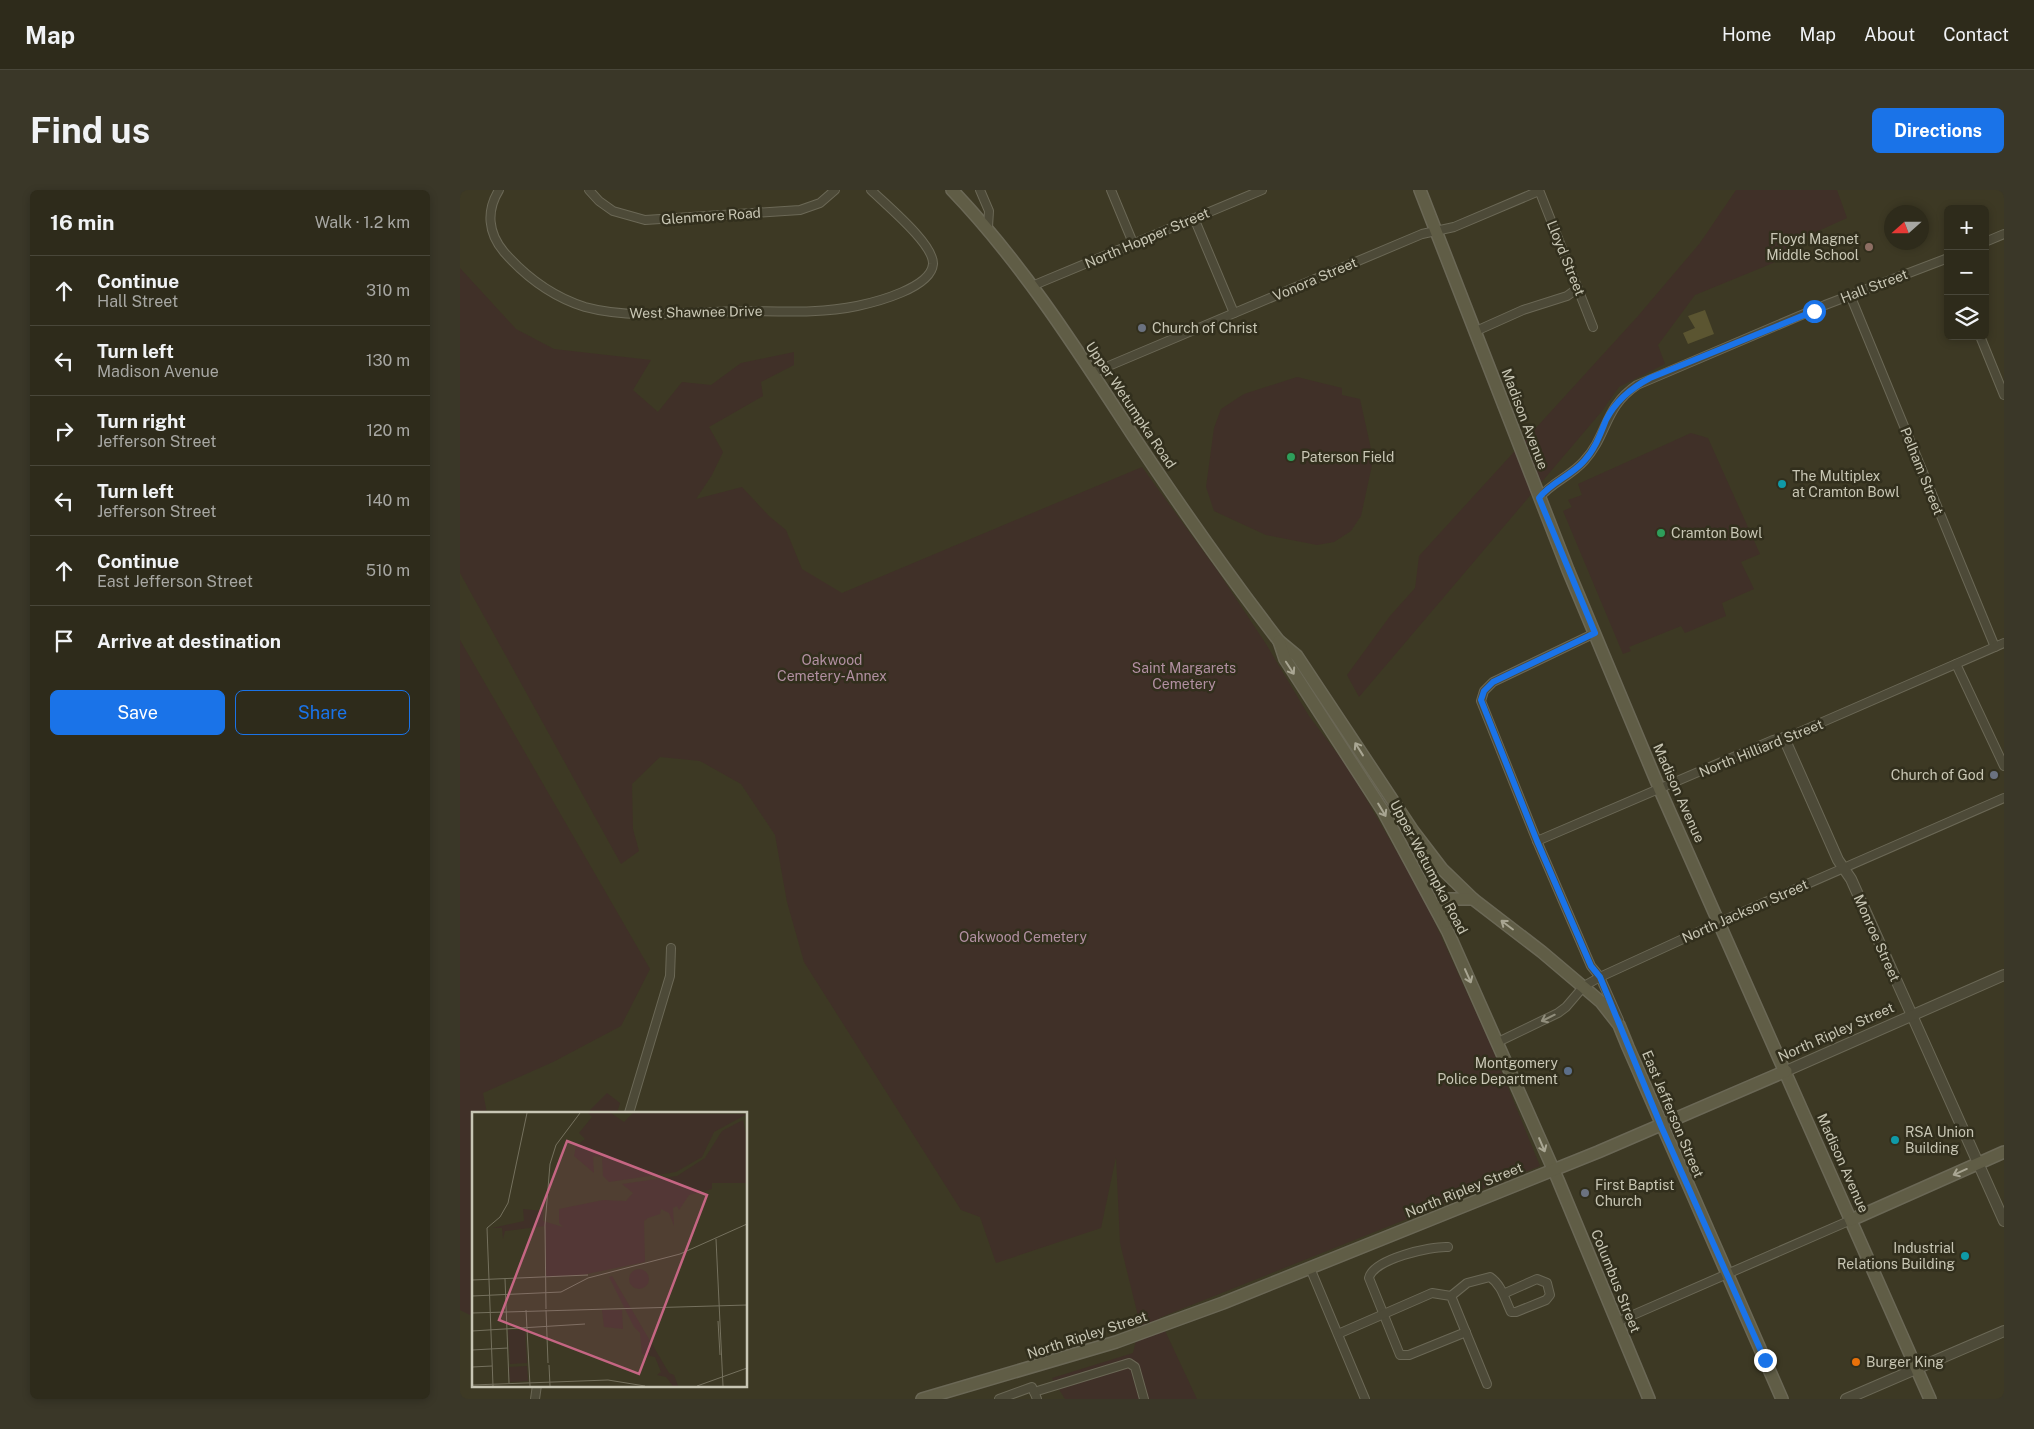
<!DOCTYPE html>
<html lang="en">
<head>
<meta charset="utf-8">
<style>
	:root { --surface:#2e2b1b; --page:#3a3728; --text:#f1f3f6; --muted:#a7a7a3; --line:#49473a; --accent:#1a73e8 }
	body { margin:0; font-family:"Public Sans",sans-serif; background:var(--page); color:var(--text) }
	.controls { position:absolute; right:15px; top:15px; display:grid; overflow:hidden; border-radius:8px; box-shadow:0 2px 8px #0003 }
	.controls button { width:45px; height:45px; display:grid; place-items:center; padding:0; border:0; border-bottom:1px solid var(--line); background:var(--surface); color:var(--text); font:25px sans-serif }
	.compass { position:absolute; left:1424px; top:15px; width:45px; height:45px; border-radius:50%; background:var(--surface); box-shadow:0 2px 8px #0003; rotate:249deg }
	.stop { position:absolute; width:15px; height:15px; margin:-11px; border:4px solid #1a73e8; border-radius:50%; background:#fff }
	.stop.end { background:#1a73e8; border-color:#fff; box-shadow:0 1px 5px #0008 }
	.list { margin:0; padding:0; list-style:none }
	h2 { display:flex; justify-content:space-between; align-items:center; height:65px; margin:0; padding:0 20px; font-size:21px }
	h2 small { font-size:16px; font-weight:400; color:var(--muted) }
	.list li { display:grid; grid-template-columns:32px 1fr auto; gap:15px; align-items:center; box-sizing:border-box; height:70px; padding:0 20px; border-top:1px solid var(--line) }
	.list b { display:block; font-size:19px; white-space:nowrap }
	.list p { margin:0; font-size:16px; white-space:nowrap; color:var(--muted) }
	.list em { font-size:16px; font-style:normal; color:var(--muted) }
	.actions { display:flex; gap:10px; padding:15px 20px }
	.actions a { flex:1; padding:11px 0; border:1px solid var(--accent); border-radius:8px; text-align:center; font-size:18px; color:var(--accent) }
	.actions .main { background:var(--accent); color:#fff }
	.icon { flex:none; width:28px; height:28px; fill:none; stroke:currentColor; stroke-width:2; stroke-linecap:round; stroke-linejoin:round }
	.map { position:relative; flex:none; width:1544px; height:1209px; overflow:hidden; border-radius:8px }
	header { display:flex; align-items:center; gap:30px; box-sizing:border-box; height:70px; padding:0 25px; background:var(--surface); border-bottom:1px solid var(--line) }
	header strong { font-size:24px }
	nav { display:flex; gap:28px; margin-inline-start:auto; font-size:18px }
	.intro { display:flex; align-items:center; justify-content:space-between; box-sizing:border-box; height:120px; padding:0 30px }
	h1 { margin:0; font-size:35px }
	.button { padding:12px 22px; border-radius:8px; background:var(--accent); color:#fff; font-size:18px; font-weight:700 }
	main { display:flex; gap:30px; padding:0 30px }
	aside { flex:1; background:var(--surface); border-radius:8px; box-shadow:0 2px 8px #0003 }
	.map>svg:first-child { display:block }
	.green { fill:#403028 }
	.water { fill:#5b5531 }
	.lines { fill:none; stroke-linecap:round; stroke-linejoin:round }
	.minor-casing { stroke:#6b6856; stroke-width:10 }
	.tertiary-casing { stroke:#6b6856; stroke-width:12 }
	.secondary-casing { stroke:#6b6856; stroke-width:14 }
	.minor { stroke:#4d4a38; stroke-width:8 }
	.tertiary { stroke:#4d4a38; stroke-width:10 }
	.secondary { stroke:#605d46; stroke-width:11 }
	.oneway { stroke:#a9a693 }
	.oneway2 { stroke:#918e7c }
	.route { stroke:#1a73e8; stroke-width:6 }
	.education-dot { fill:#8d6e63; stroke:#322f1d; stroke-width:2 }
	.worship-dot { fill:#6b7280; stroke:#322f1d; stroke-width:2 }
	.leisure-dot { fill:#2e9e5b; stroke:#322f1d; stroke-width:2 }
	.culture-dot { fill:#0f9aa8; stroke:#322f1d; stroke-width:2 }
	.service-dot { fill:#5c6f8a; stroke:#322f1d; stroke-width:2 }
	.food-dot { fill:#e8710a; stroke:#322f1d; stroke-width:2 }
	.labels { text-anchor:middle; dominant-baseline:central; stroke-width:5; stroke-linejoin:round; paint-order:stroke }
	.street-label { font-size:14px; fill:#c8c6b4; stroke:#322f1d }
	.poi-label { font-size:14px; fill:#c8c6b4; stroke:#322f1d; text-anchor:start }
	.park-label { font-size:14px; fill:#b290a2; stroke:#322f1d }
	.inset-road { fill:none; stroke:#75715e; stroke-width:1 }
	.view { fill:#c56683; fill-opacity:0.15; stroke:#c56683; stroke-width:2.5 }
	.inset-edge { fill:none; stroke:#c8c6b4; stroke-width:2.5 }
</style>
</head>
<body>
<header>
<strong>Map</strong>
<nav><a>Home</a><a>Map</a><a>About</a><a>Contact</a></nav>
</header>
<div class="intro"><h1>Find us</h1><a class="button">Directions</a></div>
<main>
<aside>
<h2>16 min<small>Walk · 1.2 km</small></h2>
<ul class="list">
<li><svg class="icon" aria-label="ahead" viewBox="0 0 24 24"><path d="M12 20V5M6 11l6-6 6 6"/></svg><div><b>Continue</b><p>Hall Street</p></div><em>310 m</em></li>
<li><svg class="icon" aria-label="left" viewBox="0 0 24 24"><path d="M17 20v-9H6M10 6l-5 5 5 5"/></svg><div><b>Turn left</b><p>Madison Avenue</p></div><em>130 m</em></li>
<li><svg class="icon" aria-label="right" viewBox="0 0 24 24"><path d="M7 20v-9h11M14 6l5 5-5 5"/></svg><div><b>Turn right</b><p>Jefferson Street</p></div><em>120 m</em></li>
<li><svg class="icon" aria-label="left" viewBox="0 0 24 24"><path d="M17 20v-9H6M10 6l-5 5 5 5"/></svg><div><b>Turn left</b><p>Jefferson Street</p></div><em>140 m</em></li>
<li><svg class="icon" aria-label="ahead" viewBox="0 0 24 24"><path d="M12 20V5M6 11l6-6 6 6"/></svg><div><b>Continue</b><p>East Jefferson Street</p></div><em>510 m</em></li>
<li><svg class="icon" aria-label="arrive" viewBox="0 0 24 24"><path d="M6 21V4h12l-3 4 3 4H6"/></svg><div><b>Arrive at destination</b></div></li>
</ul>
<div class="actions"><a class="main">Save</a><a>Share</a></div>
</aside>
<div class="map">
<svg width="1544" height="1209" viewBox="0 0 1544 1209">
	<rect width="100%" height="100%" fill="#3d3924"/>
	<g class="green">
		<polygon points="1276,0 1377,0 1387,28 1334,52 1318,71 1235,105 1198,155 1205,174 1159,197 1142,221 899,507 887,485 930,426 955,398 959,366 1178,126 1240,53"/>
		<polygon points="0,78 56,139 94,159 191,170 173,200 198,222 222,192 251,195 281,173 334,162 334,175 301,192 303,206 249,237 263,262 252,285 236,309 282,297 309,326 326,340 342,379 382,403 682,277 757,380 806,454 849,526 889,579 964,709 1030,853 1080,976 699,1128 737,1209 605,1209 592,1188 673,1163 680,1134 660,1053 656,967 641,1038 536,1073 520,1027 501,1020 344,772 327,712 315,645 281,594 240,571 200,567 172,594 173,639 179,661 161,674 0,383"/>
		<polygon points="837,187 882,198 882,205 900,209 911,259 912,275 901,326 891,341 874,352 857,355 806,345 754,321 746,297 754,238 761,219 784,204"/>
		<polygon points="1231,243 1248,248 1300,364 1281,372 1294,399 1262,413 1266,426 1225,443 1221,436 1169,457 1171,461 1163,464 1103,321 1112,317 1108,310 1122,305 1118,294"/>
		<polygon points="0,450 190,779 161,836 93,872 23,903 27,923 14,923 14,1126 12,1126 0,1120"/>
		<polygon points="147,903 160,913 157,923 127,923"/>
	</g>
	<polygon class="water" points="1245,120 1254,144 1228,154 1223,143 1235,138 1228,126"/>
	<g class="lines">
		<g class="minor-casing">
			<g id="minor">
				<path d="M39,0C26,21 28,43 44,62C66,87 93,107 125,117C173,130 230,122 280,121C318,121 359,124 397,116C416,112 471,98 473,74C474,54 425,14 411,0"/>
				<polyline points="129,0 139,11 153,21 185,30 340,20 360,13 375,0"/>
				<polyline points="520,0 529,21 528,37"/>
				<polyline points="651,0 673,53"/>
				<polyline points="1079,0 1133,137"/>
				<polyline points="734,28 774,123"/>
				<polyline points="1525,52 1544,44"/>
				<polyline points="572,96 802,0"/>
				<polyline points="1390,105 1535,457"/>
				<polyline points="1016,141 1063,120 1107,106 1118,98"/>
				<polyline points="1520,146 1544,205"/>
				<polyline points="632,183 962,44 994,37 1079,1"/>
				<path d="M1079,308C1092,292 1111,286 1124,271C1148,245 1144,217 1177,195L1365,115L1488,68"/>
				<polyline points="1135,443 1033,492 1024,501 1021,511 1077,651 1131,776 1140,787 1159,830"/>
				<polyline points="1496,474 1544,576"/>
				<polyline points="1077,651 1313,550 1335,544 1544,453"/>
				<polyline points="1038,852 1098,823 1106,817 1124,796 1140,787 1260,732 1544,608"/>
				<polyline points="169,923 210,786 211,758"/>
				<path d="M988,1057C971,1056 913,1069 909,1088L940,1165H949L1006,1142"/>
				<polyline points="850,1078 905,1209"/>
				<path d="M991,1106L1007,1093L1030,1087C1042,1095 1045,1110 1051,1122H1056L1086,1110L1090,1105L1087,1093L1077,1089L1043,1104"/>
				<polyline points="1157,1132 1391,1030"/>
				<polyline points="878,1144 972,1103 991,1106 1027,1194"/>
				<polyline points="574,1202 669,1173 675,1177 684,1209"/>
				<polyline points="75,1209 77,1195"/>
				<polyline points="539,1209 572,1197 577,1209"/>
			</g>
		</g>
		<g class="tertiary-casing">
			<g id="tertiary">
				<polyline points="1324,548 1378,670 1391,689 1544,1031"/>
				<polyline points="1326,881 1544,785"/>
				<polyline points="1386,1209 1544,1141"/>
			</g>
		</g>
		<g class="secondary-casing">
			<g id="secondary">
				<path d="M492,0C563,74 618,161 674,247C720,316 768,385 819,451L837,466L953,641L982,679L1013,709L1082,762L1141,812L1159,835L1168,857L1322,1209"/>
				<polyline points="960,0 1108,380 1200,600 1470,1209"/>
				<polyline points="819,451 825,469 923,621 988,742 1098,990 1189,1209"/>
				<polyline points="986,732 984,713 987,709 1013,709"/>
				<polyline points="1391,1030 1544,962"/>
				<polyline points="462,1209 656,1152 763,1113 1138,962 1326,881"/>
			</g>
		</g>
		<use href="#minor" class="minor"/>
		<use href="#tertiary" class="tertiary"/>
		<use href="#secondary" class="secondary"/>
	</g>
	<defs><path id="oneway-shaft" d="M-6 0H5M1.5-3L5.5 0L1.5 3" fill="none" stroke-width="1.6" stroke-linecap="round" stroke-linejoin="round" transform="scale(1.25)"/></defs>
	<g class="oneway">
		<use href="#oneway-shaft" transform="translate(830 478) rotate(57)"/>
		<use href="#oneway-shaft" transform="translate(899 559) rotate(-122)"/>
		<use href="#oneway-shaft" transform="translate(922 620) rotate(59)"/>
		<use href="#oneway-shaft" transform="translate(1047 735) rotate(-143)"/>
		<use href="#oneway-shaft" transform="translate(1008 786) rotate(66)"/>
		<use href="#oneway-shaft" transform="translate(1082 955) rotate(67)"/>
		<use href="#oneway-shaft" transform="translate(1500 982) rotate(156)"/>
	</g>
	<use class="oneway2" href="#oneway-shaft" transform="translate(1088 828) rotate(154)"/>
	<g class="lines">
		<path class="route" d="M1305,1170L1201,936L1140,787L1131,776L1077,651L1021,510L1024,501L1033,492L1135,443L1079,308C1091,292 1111,286 1124,271C1135,259 1140,245 1146,230C1156,210 1171,198 1190,188L1354,121"/>
	</g>
	<circle class="education-dot" cx="1409" cy="57" r="5"/>
	<g class="worship-dot">
		<circle cx="682" cy="138" r="5"/>
		<circle cx="1534" cy="585" r="5"/>
		<circle cx="1125" cy="1003" r="5"/>
	</g>
	<g class="leisure-dot">
		<circle cx="831" cy="267" r="5"/>
		<circle cx="1201" cy="343" r="5"/>
	</g>
	<g class="culture-dot">
		<circle cx="1322" cy="294" r="5"/>
		<circle cx="1435" cy="950" r="5"/>
		<circle cx="1505" cy="1066" r="5"/>
	</g>
	<circle class="service-dot" cx="1108" cy="881" r="5"/>
	<circle class="food-dot" cx="1396" cy="1172" r="5"/>
	<g class="labels">
		<g class="street-label">
			<text transform="translate(251 26) rotate(-4)">Glenmore Road</text>
			<text transform="translate(687 48) rotate(-23)">North Hopper Street</text>
			<text transform="translate(1106 68) rotate(68)">Lloyd Street</text>
			<text transform="translate(855 89) rotate(-23)">Vonora Street</text>
			<text transform="translate(1414 96) rotate(-21)">Hall Street</text>
			<text transform="translate(236 122) rotate(-1)">West Shawnee Drive</text>
			<text transform="translate(671 215) rotate(56)">Upper Wetumpka Road</text>
			<text transform="translate(1065 229) rotate(69)">Madison Avenue</text>
			<text transform="translate(1462 281) rotate(68)">Pelham Street</text>
			<text transform="translate(1301 558) rotate(-22)">North Hilliard Street</text>
			<text transform="translate(1219 603) rotate(66)">Madison Avenue</text>
			<text transform="translate(969 677) rotate(62)">Upper Wetumpka Road</text>
			<text transform="translate(1285 721) rotate(-24)">North Jackson Street</text>
			<text transform="translate(1417 748) rotate(66)">Monroe Street</text>
			<text transform="translate(1376 842) rotate(-24)">North Ripley Street</text>
			<text transform="translate(1213 924) rotate(67)">East Jefferson Street</text>
			<text transform="translate(1383 973) rotate(66)">Madison Avenue</text>
			<text transform="translate(1004 1000) rotate(-22)">North Ripley Street</text>
			<text transform="translate(1156 1091) rotate(68)">Columbus Street</text>
			<text transform="translate(627 1145) rotate(-18)">North Ripley Street</text>
		</g>
		<g class="poi-label">
			<text x="1399" y="49" text-anchor="end">Floyd Magnet<tspan x="1399" dy="16">Middle School</tspan></text>
			<text x="692" y="138">Church of Christ</text>
			<text x="841" y="267">Paterson Field</text>
			<text x="1332" y="286">The Multiplex<tspan x="1332" dy="16">at Cramton Bowl</tspan></text>
			<text x="1211" y="343">Cramton Bowl</text>
			<text x="1524" y="585" text-anchor="end">Church of God</text>
			<text x="1098" y="873" text-anchor="end">Montgomery<tspan x="1098" dy="16">Police Department</tspan></text>
			<text x="1445" y="942">RSA Union<tspan x="1445" dy="16">Building</tspan></text>
			<text x="1135" y="995">First Baptist<tspan x="1135" dy="16">Church</tspan></text>
			<text x="1495" y="1058" text-anchor="end">Industrial<tspan x="1495" dy="16">Relations Building</tspan></text>
			<text x="1406" y="1172">Burger King</text>
		</g>
		<g class="park-label">
			<text x="372" y="470">Oakwood<tspan x="372" dy="16">Cemetery-Annex</tspan></text>
			<text x="724" y="478">Saint Margarets<tspan x="724" dy="16">Cemetery</tspan></text>
			<text x="563" y="747">Oakwood Cemetery</text>
		</g>
	</g>
	<g transform="translate(12 922)">
		<rect width="275" height="275" fill="#3d3924"/>
		<path d="M116,1H139L152,10L161,1L275,2L242,20L230,45L204,60L137,70L131,64L130,45L121,44L122,61L102,44L104,34L113,27L107,21L120,5ZM271,8L275,27V71H240V77L217,83L207,98L205,94L201,96L202,114L197,101L189,97L188,102L176,106L172,109L173,150L110,163L74,165L73,114L33,119L31,127L30,116H20L52,109L51,97L71,99V109L91,115L87,111V97L131,88L154,89L161,81L150,72L205,64L233,46L250,19ZM157 167a10 10 0 1 1 20 0a10 10 0 1 1-20 0ZM140,164L197,261L202,263L206,274H201L194,265L185,263L189,260L183,245L170,242L168,221L162,215L137,165ZM130,198H150L151,217L132,215ZM36,218H53L55,251L38,252ZM55,254L56,269L38,270L37,255Z" fill="#403028"/>
		<path class="inset-road" d="M244,127L251,274M33,167L37,271M0,168L116,163M17,168L15,116L28,105L36,91L55,1M17,168L21,274M0,184L89,180L116,166L208,142L275,112M74,197L73,113L78,52L84,33L108,1M54,198L58,274M74,198L76,251M0,201L275,193M246,209L248,243M0,219L113,212M0,238L36,236M77,253L78,274M0,255L20,254M0,273L136,268L173,274M225,274L275,256"/>
		<path class="view" d="M95,29L235,83L167,262L27,208Z"/>
		<rect width="275" height="275" class="inset-edge"/>
	</g>
</svg>
<div class="controls">
<button>+</button>
<button>−</button>
<button><svg class="icon" aria-label="layers" viewBox="0 0 24 24"><path d="M12 4l9 5-9 5-9-5zM3 14l9 5 9-5"/></svg></button>
</div>
<svg class="compass" viewBox="-18 -18 36 36"><path d="M0-13l5 13h-10z" fill="#e53935"/><path d="M0 13l5-13h-10z" fill="#a7a7a3"/></svg>
<div class="stop" style="left:1354px;top:121px"></div>
<div class="stop end" style="left:1305px;top:1170px"></div>
</div>
</main>
</body>
</html>
